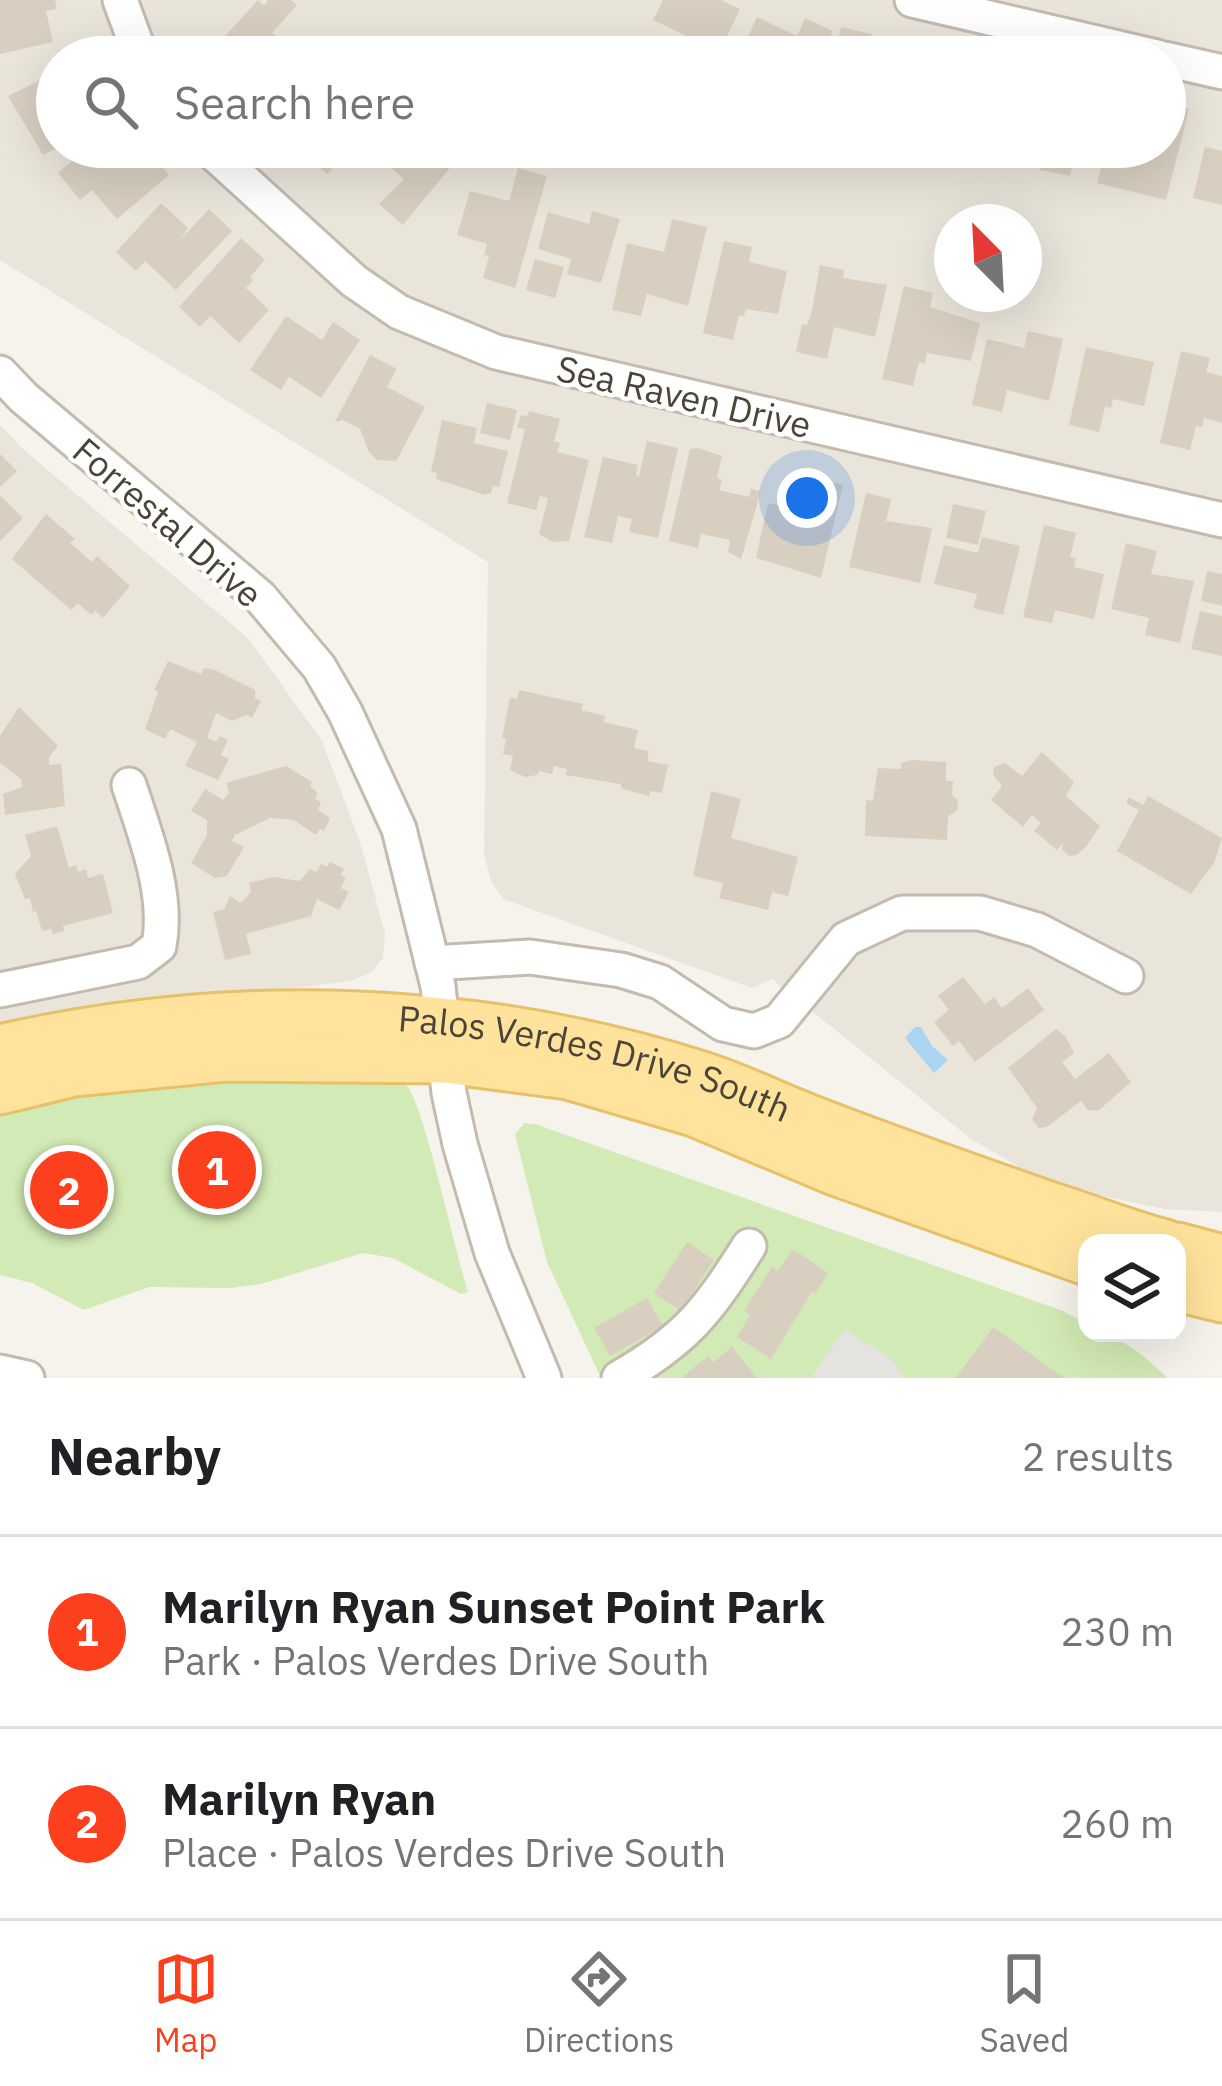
<!DOCTYPE html>
<html lang="en">
<head>
<meta charset="utf-8">
<style>
	:root { --surface:#fff; --page:#f2f2f2; --text:#202124; --muted:#757577; --line:#e0e0e0; --accent:#fc3f1d }
	body { margin:0; font-family:"IBM Plex Sans",sans-serif; background:var(--page); color:var(--text) }
	.controls { position:absolute; right:36px; bottom:36px; display:grid; overflow:hidden; border-radius:24px; box-shadow:0 12px 48px #0002 }
	.controls button { width:108px; height:108px; display:grid; place-items:center; padding:0; border:0; border-bottom:3px solid var(--line); background:var(--surface); color:var(--text); font:60px sans-serif }
	.compass { position:absolute; left:934px; top:204px; width:108px; height:108px; border-radius:50%; background:var(--surface); box-shadow:0 12px 48px #0002; rotate:336deg }
	.you { position:absolute; left:807px; top:498px; width:42px; height:42px; margin:-30px; border:9px solid #fff; border-radius:50%; background:#1a73e8; box-shadow:0 0 0 18px #1a73e833 }
	.badge { display:grid; place-items:center; width:78px; height:78px; border-radius:50%; background:var(--accent); color:#fff; font-size:39px; font-weight:700 }
	.pin { position:absolute; translate:-50% -50%; border:6px solid #fff; box-shadow:0 3px 12px #0006 }
	.list { margin:0; padding:0; list-style:none }
	h2 { display:flex; justify-content:space-between; align-items:center; height:156px; margin:0; padding:0 48px; font-size:51px }
	h2 small { font-size:39px; font-weight:400; color:var(--muted) }
	.list li { display:grid; grid-template-columns:78px 1fr auto; gap:36px; align-items:center; box-sizing:border-box; height:192px; padding:0 48px; border-top:3px solid var(--line) }
	.list b { display:block; font-size:45px; white-space:nowrap }
	.list p { margin:0; font-size:39px; white-space:nowrap; color:var(--muted) }
	.list em { font-size:39px; font-style:normal; color:var(--muted) }
	.icon { flex:none; width:66px; height:66px; fill:none; stroke:currentColor; stroke-width:2; stroke-linecap:round; stroke-linejoin:round }
	.map { position:relative; flex:none; width:1222px; height:1378px; overflow:hidden }
	.search { position:absolute; background:var(--surface); box-shadow:0 12px 48px #0002; left:36px; right:36px; top:36px; height:132px; display:flex; align-items:center; gap:30px; box-sizing:border-box; padding:0 42px; border-radius:66px; color:var(--muted); font-size:45px }
	.sheet { height:540px; background:var(--surface) }
	nav { display:flex; justify-content:space-around; align-items:center; box-sizing:border-box; height:168px; border-top:3px solid var(--line); background:var(--surface); font-size:33px; color:var(--muted) }
	nav a { display:grid; justify-items:center; gap:6px }
	nav .on { color:var(--accent) }
	.map>svg:first-child { display:block }
	.residential { fill:#eae5da; fill-rule:evenodd }
	.green { fill:#d2eab5 }
	.parking { fill:#e5e3e0 }
	.water { fill:#a9d4f2 }
	.building { fill:#d8cfc1 }
	.lines { fill:none; stroke-linecap:round; stroke-linejoin:round }
	.minor-casing { stroke:#c2bbae; stroke-width:39 }
	.major-casing { stroke:#e6c16a; stroke-width:51 }
	.minor { stroke:#fff; stroke-width:33 }
	.major { stroke:#ffe39c; stroke-width:45 }
	.labels { text-anchor:middle; dominant-baseline:central; stroke-width:9; stroke-linejoin:round; paint-order:stroke }
	.street-label { font-size:36px; fill:#4b4439; stroke:#fff }
</style>
</head>
<body>
<div class="map">
<svg width="1222" height="1378" viewBox="0 0 1222 1378">
	<rect width="100%" height="100%" fill="#f6f3ec"/>
	<g class="residential">
		<path d="M0,0H1222V1212L1164,1209L1050,1185L971,1139L772,979L752,988L503,899L491,881L484,854L488,562L0,260ZM57,57H1165V147H57ZM952,222H1024V294H952Z"/>
		<polygon points="0,425 25,451 249,639 322,741 360,842 385,933 383,958 371,973 350,981 0,1027"/>
	</g>
	<g class="green">
		<path d="M325,1074C346,1076 390,1071 407,1086C423,1102 457,1258 468,1292L461,1294L393,1258L363,1253L261,1284L230,1288L149,1287L84,1310L32,1283L0,1275V1114C107,1084 214,1081 325,1074Z"/>
		<path d="M524,1123L535,1124L1063,1311L1087,1324V1333C1120,1333 1144,1356 1168,1378H601L547,1262L515,1134Z"/>
	</g>
	<polygon class="parking" points="845,1329 890,1358 905,1378 811,1378"/>
	<polygon class="water" points="915,1027 921,1027 932,1046 948,1060 934,1073 905,1038"/>
	<g class="building">
		<polygon points="0,0 55,0 57,9 46,11 53,42 0,54"/>
		<polygon points="258,0 264,5 268,0 291,0 297,5 272,33 300,57 231,57 217,45"/>
		<polygon points="663,0 721,0 740,9 717,57 692,57 681,52 689,37 653,20"/>
		<polygon points="757,17 797,36 805,18 833,31 821,57 739,57"/>
		<polygon points="841,27 872,34 866,57 834,57"/>
		<polygon points="57,72 57,148 43,155 8,96"/>
		<polygon points="1165,103 1189,109 1166,200 1097,183 1107,147 1165,147"/>
		<polygon points="88,147 119,147 131,166 149,151 169,175 117,219 92,190 80,200 58,173"/>
		<polygon points="308,147 352,147 327,174 303,152"/>
		<polygon points="375,147 455,147 462,153 403,225 379,204 404,179 372,150"/>
		<polygon points="1012,147 1077,147 1070,176 1040,170 1043,156"/>
		<polygon points="1205,147 1222,151 1222,205 1193,198"/>
		<polygon points="518,168 547,176 515,288 483,278 489,256 484,255 487,244 457,235 470,191 509,201"/>
		<polygon points="161,203 188,228 180,240 209,209 232,231 176,290 145,261 136,271 116,252"/>
		<polygon points="592,211 620,219 601,283 567,274 571,259 538,249 548,212 589,224"/>
		<polygon points="672,219 707,227 688,306 647,294 641,316 612,310 627,243 664,252"/>
		<polygon points="241,238 265,260 250,277 253,280 246,288 269,310 239,343 210,316 200,327 179,307"/>
		<polygon points="724,241 752,247 749,262 787,271 778,314 746,309 744,316 739,315 733,340 703,333"/>
		<polygon points="535,259 564,267 555,298 526,290"/>
		<polygon points="820,265 844,270 843,278 887,285 875,337 834,327 827,359 796,352 802,324 807,325 811,315"/>
		<polygon points="904,286 933,293 930,307 980,323 971,361 927,353 925,364 919,362 913,386 882,379"/>
		<polygon points="286,316 322,340 333,322 360,340 321,398 289,377 281,390 250,370"/>
		<polygon points="1028,331 1063,339 1049,401 1007,390 1002,412 972,405 987,339 1024,348"/>
		<polygon points="1086,347 1154,362 1144,406 1113,399 1111,408 1105,407 1099,432 1069,425"/>
		<polygon points="1181,351 1210,358 1206,372 1222,376 1222,423 1204,418 1202,427 1196,426 1190,450 1160,443"/>
		<polygon points="370,355 397,369 387,387 425,407 396,461 377,460 369,452 360,429 343,420 335,422"/>
		<polygon points="487,403 517,410 510,440 480,433"/>
		<polygon points="529,411 560,419 554,441 560,443 557,452 589,460 569,541 553,542 539,534 548,498 540,496 536,510 507,503 525,429 517,428 521,415 528,416"/>
		<polygon points="442,420 477,428 474,443 508,451 499,487 493,486 491,493 485,495 436,479 437,473 431,472"/>
		<polygon points="647,441 678,448 658,538 629,532 632,519 618,516 612,543 584,537 603,457 638,465 636,475 639,476"/>
		<polygon points="698,448 722,456 717,478 722,480 719,490 749,497 751,489 761,491 741,559 728,552 730,540 701,534 698,548 669,541 690,449"/>
		<polygon points="0,454 17,471 0,487"/>
		<polygon points="813,478 843,485 821,578 756,558 768,503 800,510 802,500 808,501"/>
		<polygon points="866,493 891,499 886,521 932,528 920,583 849,567"/>
		<polygon points="0,495 23,518 0,541"/>
		<polygon points="953,504 986,511 978,545 946,538"/>
		<polygon points="46,514 75,539 70,543 92,562 97,556 130,586 103,618 95,611 91,615 78,603 71,610 12,559"/>
		<polygon points="1044,525 1076,533 1070,557 1076,558 1074,567 1104,574 1094,619 1055,610 1052,623 1023,617"/>
		<polygon points="982,537 1020,546 1003,615 973,608 977,594 934,584 944,545 978,553"/>
		<polygon points="1126,543 1157,551 1151,574 1194,581 1180,643 1145,635 1149,618 1111,609"/>
		<polygon points="1207,571 1222,574 1222,606 1201,601"/>
		<polygon points="1200,611 1222,616 1222,656 1191,649"/>
		<polygon points="168,661 201,674 204,668 215,670 255,690 255,698 261,701 252,718 247,715 232,721 216,713 207,738 216,742 220,736 228,740 221,755 229,759 218,780 185,766 197,742 170,729 165,739 145,729 158,692 154,690"/>
		<polygon points="519,690 583,704 581,710 605,716 604,722 638,730 634,748 649,751 647,761 668,765 662,793 650,791 649,796 633,792 621,788 621,784 566,775 567,769 554,766 552,774 539,771 537,775 525,777 510,770 513,756 503,754 506,739 502,738 510,697 517,699"/>
		<polygon points="19,707 58,746 49,757 49,765 61,764 65,806 5,815 3,794 22,787 21,779 0,763 0,736"/>
		<polygon points="1042,752 1074,782 1066,796 1100,826 1086,847 1076,855 1069,856 1062,850 1063,843 1057,850 1034,831 1041,823 1032,815 1023,827 991,800 1002,786 993,775 994,767 1005,763 1022,776"/>
		<polygon points="912,760 946,762 946,781 953,781 952,795 958,800 957,811 948,816 947,840 865,836 866,800 873,801 878,768 901,769 901,763"/>
		<polygon points="286,766 312,782 310,786 318,793 315,799 321,802 318,810 330,818 324,831 320,829 316,835 294,820 270,818 235,835 232,841 244,847 227,876 215,878 191,863 207,835 207,820 191,811 205,789 223,800 229,793 226,783"/>
		<polygon points="711,791 741,799 731,838 798,857 788,896 772,892 768,910 719,898 723,883 693,876"/>
		<polygon points="1148,796 1222,838 1214,863 1191,894 1117,851 1139,810 1126,803 1129,797 1143,805"/>
		<polygon points="57,826 69,868 76,865 78,872 86,869 88,878 103,874 113,913 63,926 64,931 53,934 51,929 42,931 36,911 33,912 30,898 25,899 15,874 31,856 25,835"/>
		<polygon points="330,862 344,869 341,875 346,878 341,888 349,892 339,910 317,899 311,916 246,934 251,954 225,960 213,912 224,909 230,896 241,903 251,892 249,883 274,877 300,881 310,869 316,872 321,864 327,867"/>
		<polygon points="963,977 985,1004 994,997 1002,1008 1028,988 1044,1010 975,1062 959,1041 953,1046 934,1022 949,1010 938,996"/>
		<polygon points="1056,1029 1065,1036 1074,1053 1062,1062 1075,1079 1109,1053 1131,1082 1098,1111 1088,1110 1081,1101 1047,1127 1039,1128 1032,1120 1037,1108 1008,1068"/>
		<polygon points="687,1242 714,1260 681,1311 654,1293"/>
		<polygon points="793,1249 828,1273 815,1293 812,1291 771,1359 737,1337 750,1315 744,1311 772,1267 778,1271"/>
		<polygon points="647,1298 663,1326 610,1356 594,1328"/>
		<polygon points="993,1327 1064,1378 956,1378"/>
		<polygon points="732,1347 757,1378 681,1378 708,1356 713,1362"/>
	</g>
	<g class="lines">
		<g class="minor-casing">
			<g id="minor">
				<polyline points="120,0 141,57"/>
				<polyline points="912,0 1157,57"/>
				<polyline points="1165,59 1222,72"/>
				<polyline points="207,147 354,281 399,312 496,352 1222,520"/>
				<polyline points="0,373 24,398 260,597 319,667 345,712 399,829 438,986 449,1093 460,1144 492,1253 544,1378"/>
				<polyline points="432,963 530,957 621,970 660,982 723,1024 754,1031 779,1021 846,939 902,913 980,913 1037,930 1126,976"/>
				<path d="M0,990L138,962L159,946C169,894 145,834 129,785"/>
				<polyline points="0,1372 27,1378"/>
				<path d="M619,1378C687,1339 708,1311 749,1246"/>
			</g>
		</g>
		<g class="major-casing">
			<g id="major">
				<path id="s1" d="M0,1048C231,995 477,1003 702,1075C740,1087 775,1105 812,1119C892,1150 972,1178 1052,1206C1090,1218 1127,1233 1165,1243"/>
				<polyline points="0,1091 74,1073 225,1058 446,1060 568,1076 694,1113 835,1172 1087,1262"/>
				<polyline points="1177,1246 1222,1258"/>
				<polyline points="1177,1288 1222,1299"/>
			</g>
		</g>
		<use href="#minor" class="minor"/>
		<use href="#major" class="major"/>
	</g>
	<g class="labels">
		<g class="street-label">
			<text transform="translate(684 396) rotate(13)">Sea Raven Drive</text>
			<text transform="translate(168 522) rotate(41)">Forrestal Drive</text>
			<text stroke="none"><textPath href="#s1" startOffset="603">Palos Verdes Drive South</textPath></text>
		</g>
	</g>
</svg>
<div class="controls">
<button><svg class="icon" aria-label="layers" viewBox="0 0 24 24"><path d="M12 4l9 5-9 5-9-5zM3 14l9 5 9-5"/></svg></button>
</div>
<svg class="compass" viewBox="-18 -18 36 36"><path d="M0-13l5 13h-10z" fill="#e53935"/><path d="M0 13l5-13h-10z" fill="#757577"/></svg>
<div class="you"></div>
<div class="pin badge" style="left:217px;top:1170px">1</div>
<div class="pin badge" style="left:69px;top:1190px">2</div>
<div class="search"><svg class="icon" aria-label="search" viewBox="0 0 24 24"><circle cx="10" cy="10" r="6"/><path d="M15 15l6 6"/></svg>Search here</div>
</div>
<section class="sheet">
<h2>Nearby<small>2 results</small></h2>
<ul class="list">
<li><span class="badge">1</span><div><b>Marilyn Ryan Sunset Point Park</b><p>Park · Palos Verdes Drive South</p></div><em>230 m</em></li>
<li><span class="badge">2</span><div><b>Marilyn Ryan</b><p>Place · Palos Verdes Drive South</p></div><em>260 m</em></li>
</ul>
</section>
<nav>
<a class="on"><svg class="icon" aria-label="map" viewBox="0 0 24 24"><path d="M3 6l6-2 6 2 6-2v14l-6 2-6-2-6 2zM9 4v14M15 6v14"/></svg>Map</a>
<a><svg class="icon" aria-label="directions" viewBox="0 0 24 24"><path d="M12 3l9 9-9 9-9-9zM9 14v-3h6M13 9l2 2-2 2"/></svg>Directions</a>
<a><svg class="icon" aria-label="saved" viewBox="0 0 24 24"><path d="M7 4h10v16l-5-4-5 4z"/></svg>Saved</a>
</nav>
</body>
</html>
